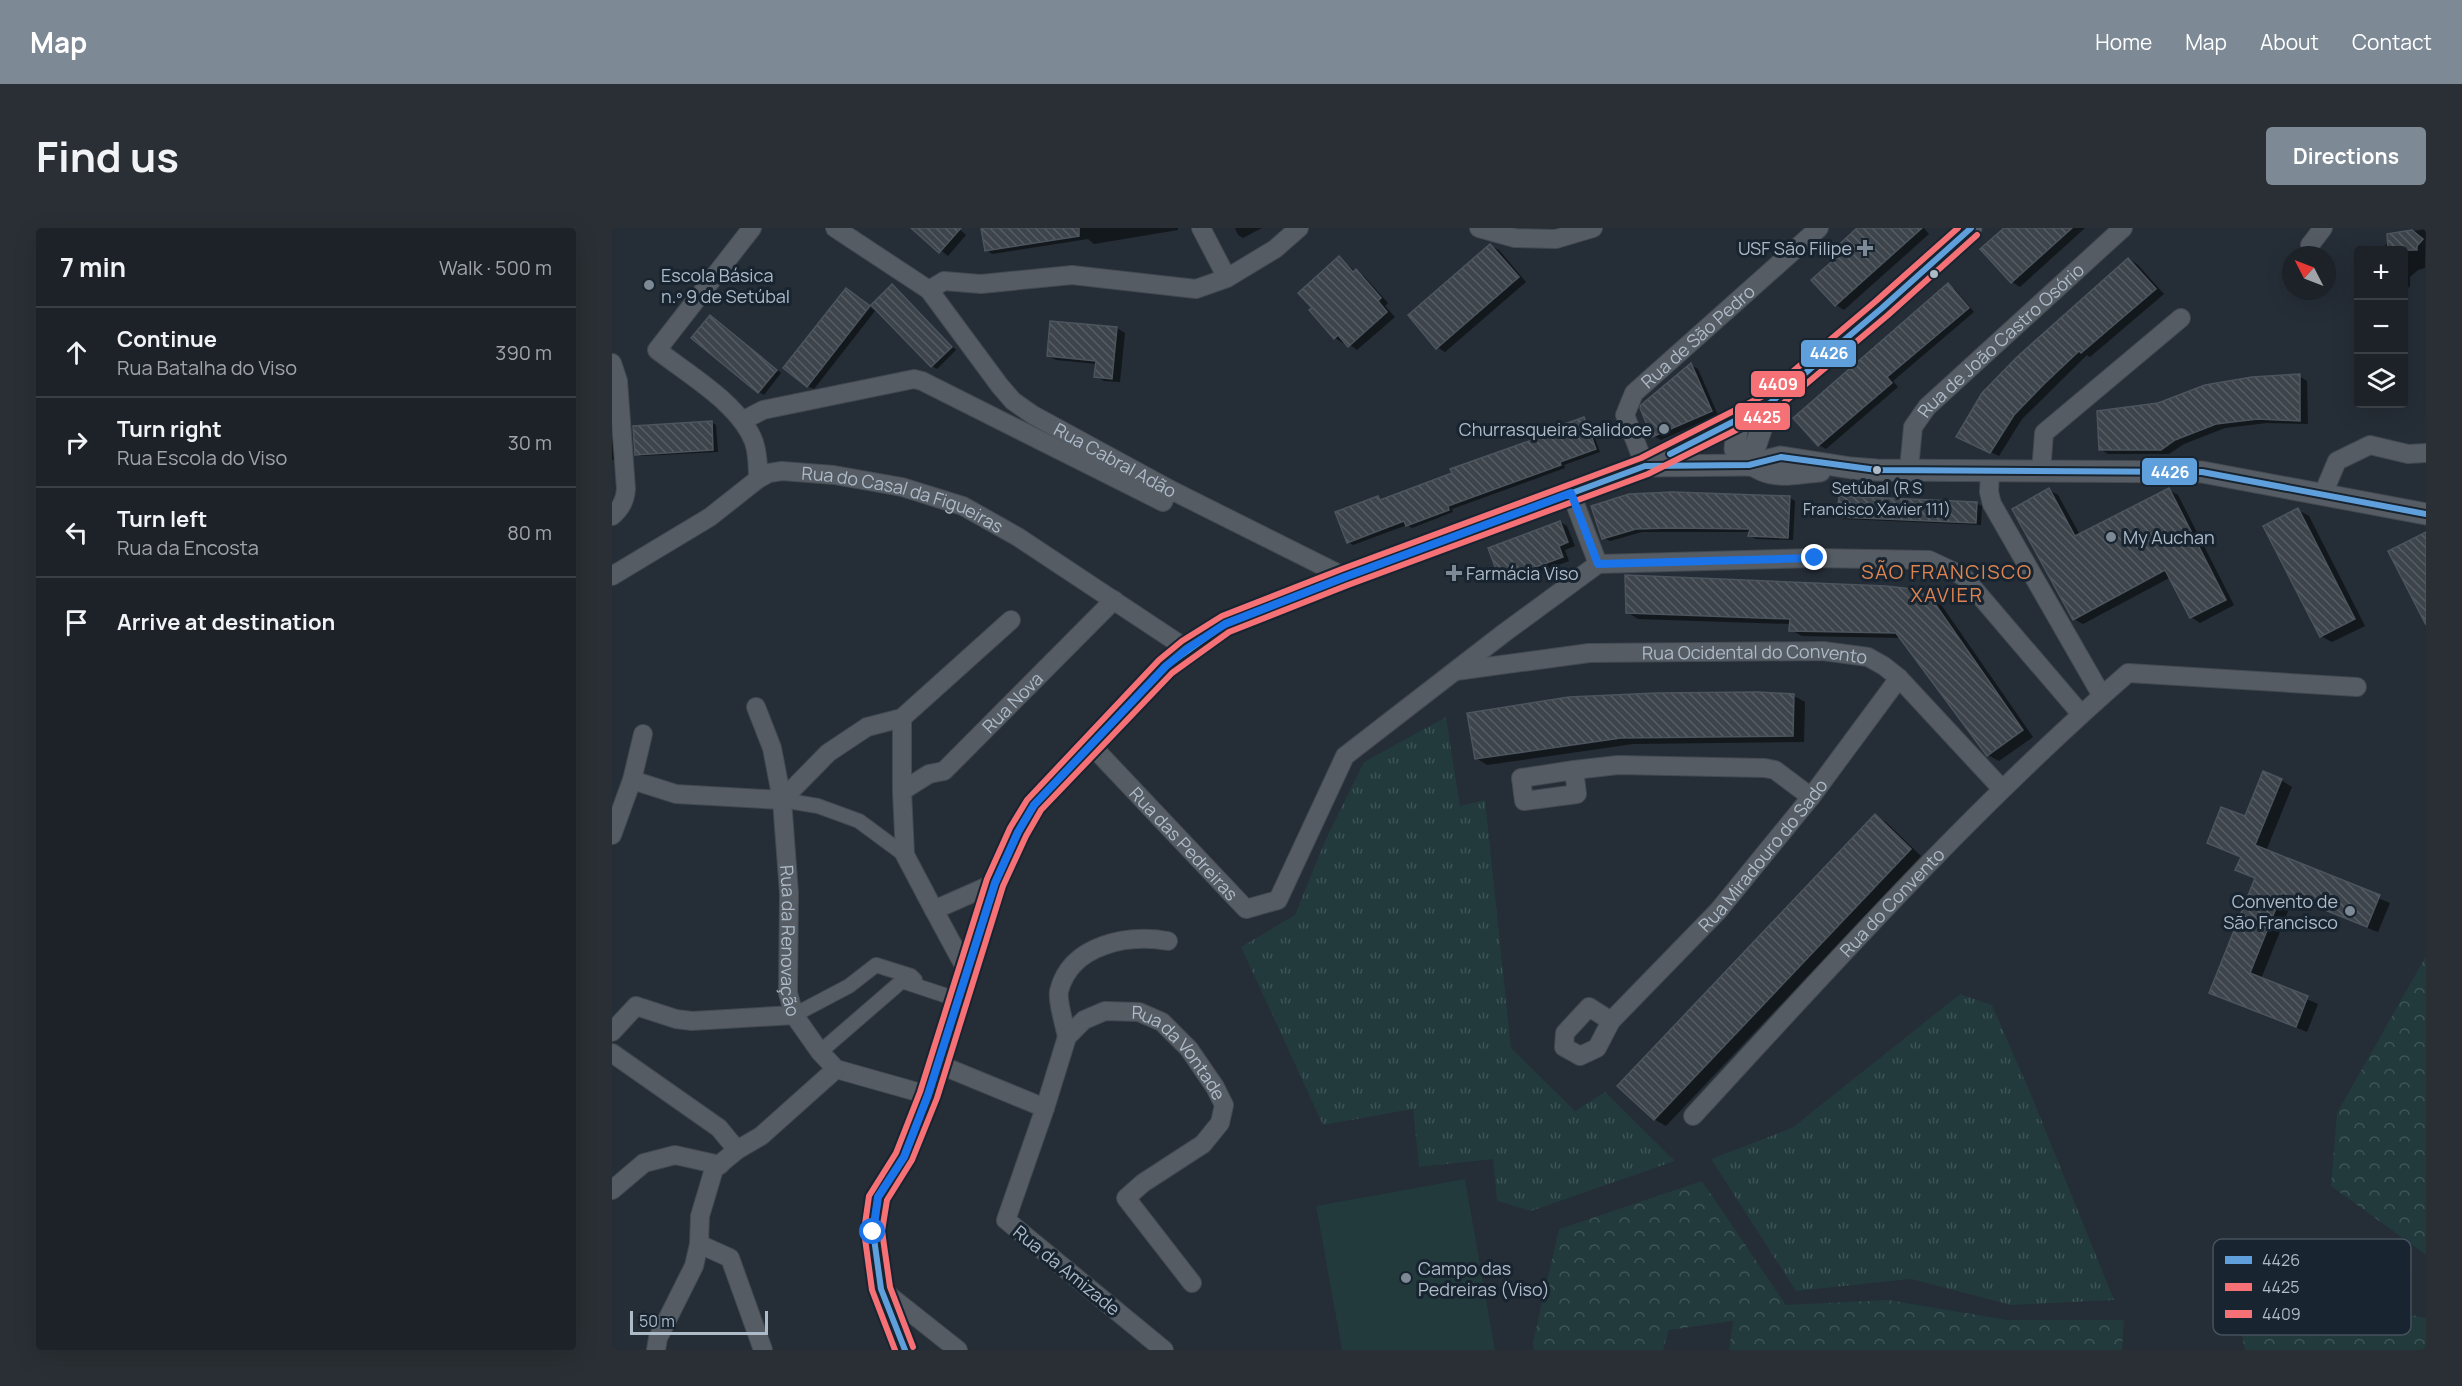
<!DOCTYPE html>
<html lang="en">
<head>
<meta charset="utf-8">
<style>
	:root { --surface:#1c2228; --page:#292f34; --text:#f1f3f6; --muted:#a0a4a8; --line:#3a3f45; --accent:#7d8995 }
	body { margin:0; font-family:Manrope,sans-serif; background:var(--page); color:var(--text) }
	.controls { position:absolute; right:18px; top:18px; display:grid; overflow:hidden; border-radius:6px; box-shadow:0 6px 24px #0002 }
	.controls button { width:54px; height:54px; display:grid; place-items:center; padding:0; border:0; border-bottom:2px solid var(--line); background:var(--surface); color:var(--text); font:30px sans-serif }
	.compass { position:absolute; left:1670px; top:18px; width:54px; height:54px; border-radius:50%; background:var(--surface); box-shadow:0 6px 24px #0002; rotate:312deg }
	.scale { position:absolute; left:18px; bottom:15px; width:138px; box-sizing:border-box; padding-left:6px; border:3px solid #adbac8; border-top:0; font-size:16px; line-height:21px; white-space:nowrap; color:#adbac8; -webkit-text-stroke:4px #182430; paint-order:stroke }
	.stop { position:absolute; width:18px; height:18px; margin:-14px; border:4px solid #1a73e8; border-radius:50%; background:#fff }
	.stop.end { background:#1a73e8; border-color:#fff; box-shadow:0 2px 6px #0008 }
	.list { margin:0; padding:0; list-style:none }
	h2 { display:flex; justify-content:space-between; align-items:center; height:78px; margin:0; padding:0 24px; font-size:26px }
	h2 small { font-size:20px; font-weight:400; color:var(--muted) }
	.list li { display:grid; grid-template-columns:39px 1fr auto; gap:18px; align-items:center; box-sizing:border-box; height:90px; padding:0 24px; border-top:2px solid var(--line) }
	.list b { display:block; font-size:22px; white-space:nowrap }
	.list p { margin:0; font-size:20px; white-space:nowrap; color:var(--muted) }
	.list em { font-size:20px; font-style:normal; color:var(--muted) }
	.icon { flex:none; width:33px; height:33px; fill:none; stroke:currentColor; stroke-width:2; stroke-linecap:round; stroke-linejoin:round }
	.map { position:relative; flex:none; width:1814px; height:1122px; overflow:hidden; border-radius:6px }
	header { display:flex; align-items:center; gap:36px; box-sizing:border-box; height:84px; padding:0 30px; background:var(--accent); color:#fff }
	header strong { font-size:28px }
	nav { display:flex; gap:33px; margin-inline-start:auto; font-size:21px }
	.intro { display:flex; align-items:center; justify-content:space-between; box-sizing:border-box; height:144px; padding:0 36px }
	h1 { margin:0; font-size:42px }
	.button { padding:15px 27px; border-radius:6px; background:var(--accent); color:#fff; font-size:21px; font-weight:700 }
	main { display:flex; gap:36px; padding:0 36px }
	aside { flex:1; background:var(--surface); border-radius:6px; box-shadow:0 6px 24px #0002 }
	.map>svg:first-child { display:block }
	.grass { fill:url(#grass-tufts) }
	.forest { fill:url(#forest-crowns) }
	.garden { fill:#223a3c }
	.shadow { fill:#0007 }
	.building { fill:url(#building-back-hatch); stroke:#4c545d; stroke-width:1.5 }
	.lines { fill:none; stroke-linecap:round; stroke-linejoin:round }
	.pedestrian-casing { stroke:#434950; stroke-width:16 }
	.minor-casing { stroke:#434950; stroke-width:20 }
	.tertiary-casing { stroke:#434950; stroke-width:23 }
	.pedestrian { stroke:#555c64; stroke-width:14 }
	.minor { stroke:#555c64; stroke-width:18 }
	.tertiary { stroke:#555c64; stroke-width:21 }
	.bus-1-casing { stroke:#182430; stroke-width:10 }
	.bus-2-casing { stroke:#182430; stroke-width:10 }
	.bus-3-casing { stroke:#182430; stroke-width:10 }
	.bus-1 { stroke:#5fa0dc; stroke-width:6 }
	.bus-2 { stroke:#f67175; stroke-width:6 }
	.bus-3 { stroke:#f67175; stroke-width:6 }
	.route { stroke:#1a73e8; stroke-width:8 }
	.poi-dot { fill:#7d8995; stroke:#182430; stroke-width:2 }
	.bus-dot { fill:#adbac8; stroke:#182430; stroke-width:2 }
	.labels { text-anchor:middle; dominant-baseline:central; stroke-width:6; stroke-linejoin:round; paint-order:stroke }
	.bus-label { font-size:16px; fill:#adbac8; stroke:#182430 }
	.poi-label { font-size:18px; fill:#adbac8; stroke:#182430; text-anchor:start }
	.street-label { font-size:18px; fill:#adbac8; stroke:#182430 }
	.neighbourhood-label { font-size:20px; letter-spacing:1.5px; fill:#df8451; stroke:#182430 }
	.key { fill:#182430; stroke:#45515e; stroke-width:1.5 }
	.key-label { font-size:16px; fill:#adbac8 }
	.line-badge { stroke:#182430; stroke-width:2 }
	.badge-label { font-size:16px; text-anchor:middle; font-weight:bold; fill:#fff }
</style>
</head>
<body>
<header>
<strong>Map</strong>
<nav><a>Home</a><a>Map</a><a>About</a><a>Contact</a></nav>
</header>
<div class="intro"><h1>Find us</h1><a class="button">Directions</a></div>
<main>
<aside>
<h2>7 min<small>Walk · 500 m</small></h2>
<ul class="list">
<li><svg class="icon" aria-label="ahead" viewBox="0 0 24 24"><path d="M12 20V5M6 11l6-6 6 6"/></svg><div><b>Continue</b><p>Rua Batalha do Viso</p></div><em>390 m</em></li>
<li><svg class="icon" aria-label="right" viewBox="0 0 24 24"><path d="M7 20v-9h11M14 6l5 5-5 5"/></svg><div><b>Turn right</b><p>Rua Escola do Viso</p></div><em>30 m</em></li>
<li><svg class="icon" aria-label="left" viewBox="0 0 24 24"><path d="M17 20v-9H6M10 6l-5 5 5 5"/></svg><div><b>Turn left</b><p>Rua da Encosta</p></div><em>80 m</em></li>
<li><svg class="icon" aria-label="arrive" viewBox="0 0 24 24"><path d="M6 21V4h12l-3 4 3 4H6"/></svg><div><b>Arrive at destination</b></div></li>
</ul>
</aside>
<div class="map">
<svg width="1814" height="1122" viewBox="0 0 1814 1122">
	<defs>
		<pattern id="grass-tufts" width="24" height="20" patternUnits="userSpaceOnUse" patternTransform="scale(1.5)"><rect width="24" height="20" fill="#223a3c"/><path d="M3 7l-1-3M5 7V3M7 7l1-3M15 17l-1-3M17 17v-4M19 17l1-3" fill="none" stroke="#3f5457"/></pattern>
		<pattern id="forest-crowns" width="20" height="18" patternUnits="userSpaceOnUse" patternTransform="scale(1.5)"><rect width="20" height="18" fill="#223a3c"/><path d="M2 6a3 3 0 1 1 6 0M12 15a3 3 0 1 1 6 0" fill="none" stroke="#3f5457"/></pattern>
		<pattern id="building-back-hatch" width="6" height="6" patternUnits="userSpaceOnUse" patternTransform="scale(1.5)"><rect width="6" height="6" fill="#3d444b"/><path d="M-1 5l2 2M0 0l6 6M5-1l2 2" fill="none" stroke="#565d63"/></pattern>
	</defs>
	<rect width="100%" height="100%" fill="#252d36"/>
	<g class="grass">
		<polygon points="834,489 848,578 873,572 899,820 963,883 993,864 1063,933 919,983 885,973 881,931 807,939 801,881 711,897 629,719 683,687 713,613 752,534"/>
		<polygon points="1348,766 1380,777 1420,869 1502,1072 1399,1077 1299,1051 1184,1063 1099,931 1180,900"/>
	</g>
	<g class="forest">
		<polygon points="1814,728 1814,1027 1719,958 1725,885"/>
		<polygon points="1090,953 1174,1077 1276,1072 1396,1092 1512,1092 1510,1122 1117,1122 1121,1093 1057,1102 1051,1122 922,1122 921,1114 947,1001"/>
		<polygon points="1762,1079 1814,1090 1814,1122 1633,1122 1630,1107"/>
	</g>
	<polygon class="garden" points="853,951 883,1122 730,1122 704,978"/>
	<g class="shadow">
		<polygon points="301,0 346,0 354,7 336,28"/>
		<polygon points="370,0 566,0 566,2 482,16 476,11 380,26 374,22"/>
		<polygon points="623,0 650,0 631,10 626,7"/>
		<polygon points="1247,0 1312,0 1317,6 1232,82 1224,77 1228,28"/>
		<polygon points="1394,0 1473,0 1408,59 1400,54 1370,21"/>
		<polygon points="1814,1 1813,40 1806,42 1798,49 1798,58 1792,64 1792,22 1769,22 1777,13 1777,7"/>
		<polygon points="879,18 887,22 914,54 833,124 825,119"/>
		<polygon points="727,30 744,44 752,48 776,75 773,78 783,89 745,122 733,113 731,115 723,110"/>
		<polygon points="1517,31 1525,36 1552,66 1478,129 1475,127 1410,191 1387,228 1354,213"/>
		<polygon points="1744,39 1746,39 1746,59 1745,58"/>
		<polygon points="1336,57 1343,61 1362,84 1281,153 1286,159 1214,221 1207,217 1184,190"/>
		<polygon points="281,58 344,122 325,141 320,138"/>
		<polygon points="241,65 263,83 202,161 195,158"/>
		<polygon points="103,92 169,145 152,167 147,164"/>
		<polygon points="505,100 513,105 508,154 492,153 484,148 485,136 444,132 436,128"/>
		<polygon points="1079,137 1086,141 1106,187 1049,212 1042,208"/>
		<polygon points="1687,148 1695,153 1696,196 1655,195 1613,200 1572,216 1557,226 1496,226 1488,221 1546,177"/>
		<polygon points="971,191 977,194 988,224 952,237 953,240 840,281 841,284 800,300 795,297 741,317 736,314 766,270 771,273 953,202"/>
		<polygon points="99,194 104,197 106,224 29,228 24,226"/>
		<polygon points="0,204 3,206 5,232 0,232"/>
		<polygon points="1437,262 1446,267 1468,307 1557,262 1566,267 1622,377 1588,395 1579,389 1559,349 1471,396 1462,391"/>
		<polygon points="1177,269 1183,273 1181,312 1144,311 1138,308 1139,304 1030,304 998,313 992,310 981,279"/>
		<polygon points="1365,276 1370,278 1369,297 1232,291 1227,288"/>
		<polygon points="1686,282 1697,288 1753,398 1720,414 1709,408"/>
		<polygon points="948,294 955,298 963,318 953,322 957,333 896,355 889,351"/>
		<polygon points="1318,371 1330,378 1421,509 1387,533 1376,527 1290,410 1190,408 1179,402 1179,396 1026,391 1015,384"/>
		<polygon points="1044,466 1182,468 1193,474 1192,514 1021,516 875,537 864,530"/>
		<polygon points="1669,552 1680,559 1654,623 1778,675 1766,704 1681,671 1649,751 1706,776 1695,804 1599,764 1644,651 1625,642 1630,630 1597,614 1634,590"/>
		<polygon points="1263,588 1274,594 1309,628 1054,898 1042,891"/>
	</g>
	<g class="building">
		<polygon points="299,0 349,0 327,25"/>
		<polygon points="369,0 467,0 467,8 373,23"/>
		<polygon points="1245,0 1310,0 1223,78 1199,52 1226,28 1221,22"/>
		<polygon points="1392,0 1460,0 1399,55 1368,21"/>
		<polygon points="1800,2 1811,11 1805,18 1805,22 1776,22 1775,6"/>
		<polygon points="878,16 907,49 824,121 796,87"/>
		<polygon points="727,28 741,44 744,41 769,70 766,73 775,84 736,119 726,107 722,111 697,82 700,80 686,65"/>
		<polygon points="1516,30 1544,61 1469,125 1467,123 1431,157 1402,187 1378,225 1344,209 1370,165 1405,129"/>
		<polygon points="1336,55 1357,80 1275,149 1280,155 1206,218 1181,190"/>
		<polygon points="280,56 340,119 319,139 259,77"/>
		<polygon points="234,60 258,78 195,159 171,140"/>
		<polygon points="98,87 165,142 146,165 79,110"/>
		<polygon points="438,93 505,99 500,151 482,149 484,133 435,128"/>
		<polygon points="1079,135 1100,183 1040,209 1028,180 1029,177"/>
		<polygon points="1688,146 1688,193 1646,191 1604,196 1563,212 1549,222 1487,222 1485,183 1546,175 1593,157 1640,149"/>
		<polygon points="972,189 984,221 948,234 949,237 836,278 837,282 794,298 792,293 735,315 723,284 766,268 768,272 840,245 838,241 951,201 950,197"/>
		<polygon points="100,193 101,222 23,227 21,198"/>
		<polygon points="1437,260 1463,308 1557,260 1614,372 1578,390 1553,342 1461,392 1400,281"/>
		<polygon points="1061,264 1178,268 1176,310 1136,308 1138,301 1060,300 1024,301 990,311 979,278 1017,266"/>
		<polygon points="1227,268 1365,274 1364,295 1225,289"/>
		<polygon points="1686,280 1743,391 1708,409 1651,298"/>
		<polygon points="948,293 956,314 947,318 951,329 888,352 876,320"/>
		<polygon points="1814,304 1814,397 1776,323"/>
		<polygon points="1013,347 1274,358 1301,361 1319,370 1411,502 1375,528 1284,405 1177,403 1178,391 1014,385"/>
		<polygon points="1146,464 1182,466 1181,508 1009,510 863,531 855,485 957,469 1044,465"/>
		<polygon points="1651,543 1670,551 1643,617 1768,667 1755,699 1670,665 1638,745 1696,768 1684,799 1597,765 1643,650 1623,642 1629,629 1595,615 1609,579 1633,588"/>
		<polygon points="1263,586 1299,621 1042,892 1005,858"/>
	</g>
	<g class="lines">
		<g class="pedestrian-casing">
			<g id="pedestrian">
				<polyline points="170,572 206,578 247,593 293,627"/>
				<polyline points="182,787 237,758 264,737 299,748 303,752"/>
				<polyline points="208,824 290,753 347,772"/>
			</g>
		</g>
		<g class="minor-casing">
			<g id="minor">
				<path d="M140,0L45,122C77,147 128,176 142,214C146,226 146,238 146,251"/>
				<path id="s1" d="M223,0L317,62L388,158L401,173L421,187L557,261L733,349"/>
				<polyline points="589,0 615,50"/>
				<polyline points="867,0 903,10 944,11 981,0"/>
				<polyline points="1698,17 1711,0"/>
				<polyline points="317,62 332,53 369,56 460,47 584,61 615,50 663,21 687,0"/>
				<path d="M0,135L6,153L14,261C13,273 9,280 0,288"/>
				<polyline points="130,193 151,182 302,151 310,153 551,274 557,261"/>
				<path id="s2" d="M1033,238L1013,187L1022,165L1207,0"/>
				<path id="s3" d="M1297,241L1301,199L1315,179L1511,0"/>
				<polyline points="1378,244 1377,264 1380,276 1490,468"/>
				<polyline points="1429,244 1432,205 1569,90"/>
				<polyline points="1711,266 1725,233 1758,217 1796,226 1814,225"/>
				<polyline points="986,336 1203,330 1317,332 1351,348 1469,486"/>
				<path id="s4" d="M0,348L98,289L146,251L157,245L170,243L222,247L290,259L351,278L406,309L575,421"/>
				<path id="s5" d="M844,443L977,425L1211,423L1256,429L1272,438L1287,450L1390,561"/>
				<path id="s6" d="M144,479L160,520L170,572L177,665L176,765L182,787L208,824L224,841L316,867"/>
				<polyline points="290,490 290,563 293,627 322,682"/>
				<path id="s7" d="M480,518L634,681L666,672L733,528L892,405L986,336L959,265"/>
				<polyline points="962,542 909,550 912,573 965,566 962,542 1006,537 1153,540 1163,542 1199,569"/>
				<polyline points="20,552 64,566 170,572 216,525 255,499 290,490 399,392"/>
				<path id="s8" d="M290,563L317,546L332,543L502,372"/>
				<polyline points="0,607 20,552 31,506"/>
				<polyline points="356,745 322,682 383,655"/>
				<path id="s9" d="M999,793L977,779L953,805L952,819L968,828L985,820L999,793L1106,683L1199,569L1287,450"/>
				<polyline points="0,804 24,778 64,791 80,793 182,787"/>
				<path d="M455,809C453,798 445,773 447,763C459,716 516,706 556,713"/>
				<polyline points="0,825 107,900 125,922"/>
				<polyline points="326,836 433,880"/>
				<path id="s10" d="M1081,888C1221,736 1360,581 1516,445L1745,459"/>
				<polyline points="0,962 32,935 63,927 108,937"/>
				<polyline points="87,1016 118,1030 151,1122"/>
				<polyline points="269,1061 346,1122"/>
				<polyline points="44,1122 46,1110 82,1038 87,1016 88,988 102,941 125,922 149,908 224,841"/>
				<path id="s11" d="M552,1122L394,992L433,880L455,809L472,792L493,783L527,784L550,794L577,821L603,859L612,877L608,895L591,916L531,955L514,970L580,1055"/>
			</g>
		</g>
		<g class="tertiary-casing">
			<g id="tertiary">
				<path d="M1126,191L1123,221C1151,253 1170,247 1208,243"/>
				<polyline points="1137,237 1158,175"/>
				<polyline points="1037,238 1137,237 1169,229 1239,240 1265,242 1590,244 1814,286"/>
				<polyline points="293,1122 269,1061 261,1003 266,969 292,929 316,867 383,655 406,604 422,577 554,438 575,421 613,396 733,349 1033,238 1158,175 1270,80 1359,0"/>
			</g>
		</g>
		<use href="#pedestrian" class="pedestrian"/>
		<use href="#minor" class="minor"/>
		<use href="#tertiary" class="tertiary"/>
		<g class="bus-1-casing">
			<g id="bus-1">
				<polyline points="1058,226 1158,175 1270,80 1359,0"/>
				<polyline points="293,1122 269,1061 261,1003 266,969 292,929 316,867 383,655 406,604 422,577 554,438 613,396 733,349 1033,238 1137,237 1169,229 1265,242 1590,244 1814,286"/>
			</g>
		</g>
		<g class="bus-2-casing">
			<polyline id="bus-2" points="301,1119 278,1059 270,1003 275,972 300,932 325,870 391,658 414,608 429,582 560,445 617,404 736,357 1036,246 1162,183 1276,87 1365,7"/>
		</g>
		<g class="bus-3-casing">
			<polyline id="bus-3" points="283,1122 260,1062 252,1003 257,968 284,925 308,864 375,651 398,600 415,572 547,432 570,413 610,388 730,341 1029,230 1153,167 1264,73 1346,0"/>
		</g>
		<use href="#bus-1" class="bus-1"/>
		<use href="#bus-2" class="bus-2"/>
		<use href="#bus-3" class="bus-3"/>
	</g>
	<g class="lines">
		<polyline class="route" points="261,1004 266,969 292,929 316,867 383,655 406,604 422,577 554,438 575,421 613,396 733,349 959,265 986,336 1203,330"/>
	</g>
	<g class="poi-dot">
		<path d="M1250 11h6v6h6v6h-6v6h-6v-6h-6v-6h6z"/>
		<circle cx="37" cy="57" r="6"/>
		<circle cx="1052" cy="201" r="6"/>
		<circle cx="1499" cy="309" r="6"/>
		<path d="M839 336h6v6h6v6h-6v6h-6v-6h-6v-6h6z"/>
		<circle cx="1738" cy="683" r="6"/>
		<circle cx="794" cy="1050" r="6"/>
	</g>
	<g class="bus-dot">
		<circle cx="1322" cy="46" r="5"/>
		<circle cx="1265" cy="242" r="5"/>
	</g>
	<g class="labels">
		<g class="bus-label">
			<text x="1265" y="260">Setúbal (R S<tspan x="1265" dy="21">Francisco Xavier 111)</tspan></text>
		</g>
		<g class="poi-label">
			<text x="1240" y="20" text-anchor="end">USF São Filipe</text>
			<text x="49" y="47">Escola Básica<tspan x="49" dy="21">n.º 9 de Setúbal</tspan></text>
			<text x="1040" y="201" text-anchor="end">Churrasqueira Salidoce</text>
			<text x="1511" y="309">My Auchan</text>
			<text x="854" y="345">Farmácia Viso</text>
			<text x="1726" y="673" text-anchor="end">Convento de<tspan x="1726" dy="21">São Francisco</tspan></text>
			<text x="806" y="1040">Campo das<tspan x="806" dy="21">Pedreiras (Viso)</tspan></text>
		</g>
		<g class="street-label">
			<text stroke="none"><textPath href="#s2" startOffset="164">Rua de São Pedro</textPath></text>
			<text stroke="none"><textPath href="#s3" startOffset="166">Rua de João Castro Osório</textPath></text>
			<text stroke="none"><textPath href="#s1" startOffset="370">Rua Cabral Adão</textPath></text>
			<text stroke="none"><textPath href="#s4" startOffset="326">Rua do Casal da Figueiras</textPath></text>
			<text stroke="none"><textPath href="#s5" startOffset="300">Rua Ocidental do Convento</textPath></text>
			<text stroke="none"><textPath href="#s8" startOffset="144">Rua Nova</textPath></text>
			<text stroke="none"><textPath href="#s7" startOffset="134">Rua das Pedreiras</textPath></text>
			<text stroke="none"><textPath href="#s9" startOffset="368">Rua Miradouro do Sado</textPath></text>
			<text stroke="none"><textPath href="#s10" startOffset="292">Rua do Convento</textPath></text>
			<text stroke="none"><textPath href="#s6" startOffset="238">Rua da Renovação</textPath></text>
			<text stroke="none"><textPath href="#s11" startOffset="536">Rua da Vontade</textPath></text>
			<text transform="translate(455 1042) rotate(39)">Rua da Amizade</text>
		</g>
		<g class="neighbourhood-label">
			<text x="1335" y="343">SÃO FRANCISCO<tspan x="1335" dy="23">XAVIER</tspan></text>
		</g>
	</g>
	<rect x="1601" y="1011" width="198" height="96" rx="9" class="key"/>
	<rect x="1613" y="1028" width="27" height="8" fill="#5fa0dc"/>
	<rect x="1613" y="1055" width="27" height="8" fill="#f67175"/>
	<rect x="1613" y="1082" width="27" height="8" fill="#f67175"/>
	<g class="key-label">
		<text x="1650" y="1038">4426</text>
		<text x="1650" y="1065">4425</text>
		<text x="1650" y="1092">4409</text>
	</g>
	<g class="line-badge">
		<rect x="1188" y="111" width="57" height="29" rx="6" fill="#5fa0dc"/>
		<rect x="1138" y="142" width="56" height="28" rx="6" fill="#f67175"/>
		<rect x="1122" y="174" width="57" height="29" rx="6" fill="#f67175"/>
		<rect x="1529" y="229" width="57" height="29" rx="6" fill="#5fa0dc"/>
	</g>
	<g class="badge-label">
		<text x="1217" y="131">4426</text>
		<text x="1166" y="162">4409</text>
		<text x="1150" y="195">4425</text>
		<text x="1558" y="250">4426</text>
	</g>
</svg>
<div class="controls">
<button>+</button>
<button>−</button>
<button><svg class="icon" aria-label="layers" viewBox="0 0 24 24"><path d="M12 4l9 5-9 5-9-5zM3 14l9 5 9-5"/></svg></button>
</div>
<svg class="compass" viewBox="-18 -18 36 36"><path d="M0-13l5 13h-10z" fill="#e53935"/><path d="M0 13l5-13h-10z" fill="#a0a4a8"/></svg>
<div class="scale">50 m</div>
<div class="stop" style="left:261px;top:1004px"></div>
<div class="stop end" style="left:1203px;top:330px"></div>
</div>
</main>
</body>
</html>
